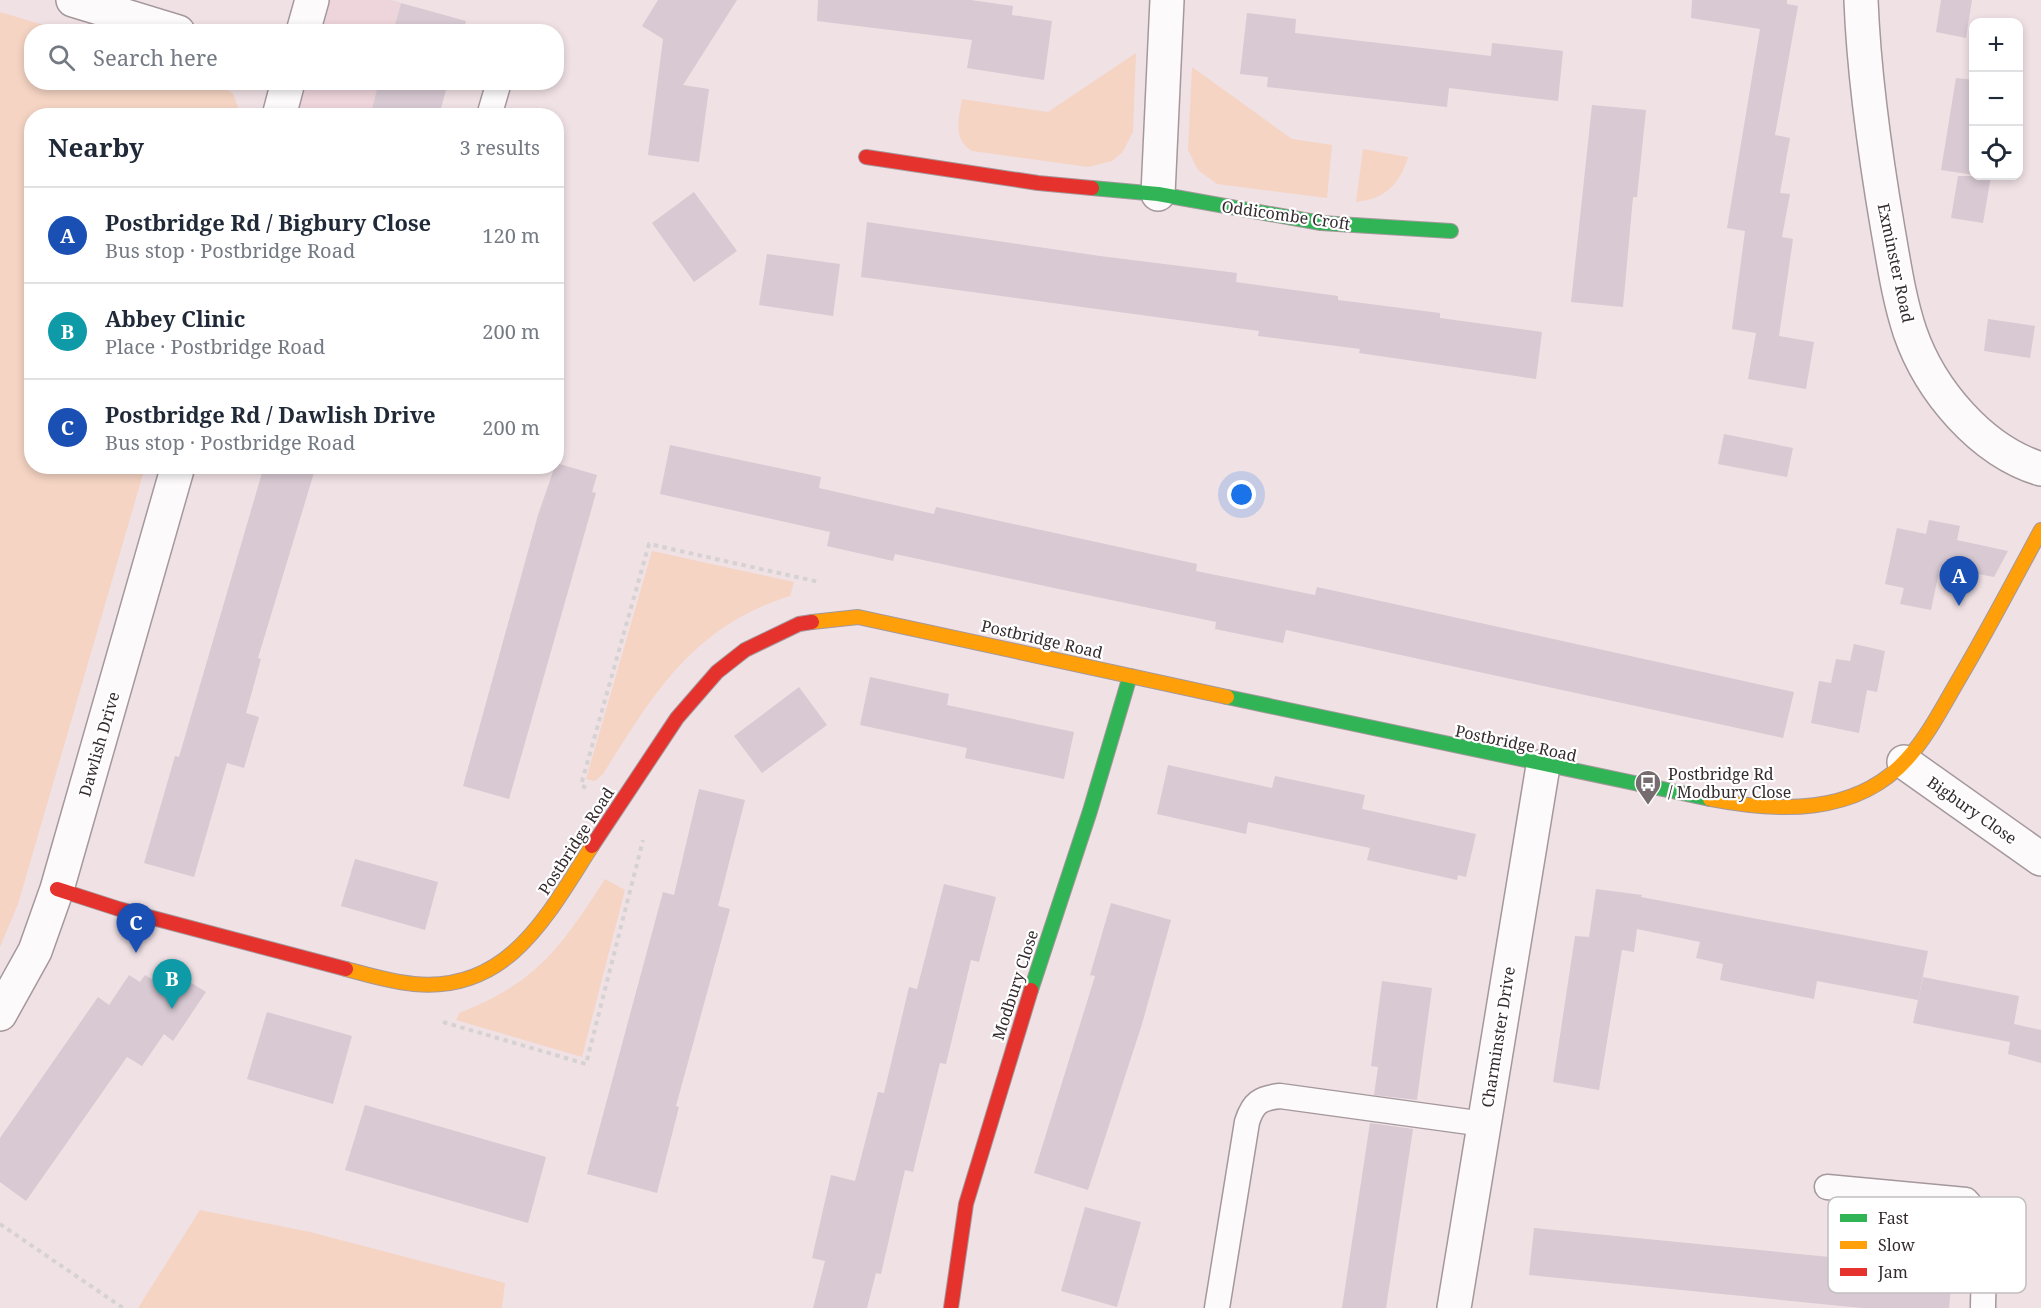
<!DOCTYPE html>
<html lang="en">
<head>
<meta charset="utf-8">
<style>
	:root { --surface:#fff; --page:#f2f2f3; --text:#1f2937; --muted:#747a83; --line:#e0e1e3; --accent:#766b6e }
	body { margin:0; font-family:"Noto Serif",serif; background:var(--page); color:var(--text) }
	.controls { position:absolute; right:18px; top:18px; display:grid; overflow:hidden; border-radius:12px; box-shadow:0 3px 9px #0003 }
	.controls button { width:54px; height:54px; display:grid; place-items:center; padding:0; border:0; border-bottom:2px solid var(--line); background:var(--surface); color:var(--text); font:30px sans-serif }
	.you { position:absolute; left:1242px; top:495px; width:21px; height:21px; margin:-15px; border:4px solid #fff; border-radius:50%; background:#1a73e8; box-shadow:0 0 0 9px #1a73e833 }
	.badge { display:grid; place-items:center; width:39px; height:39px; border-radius:50%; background:var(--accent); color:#fff; font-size:20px; font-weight:700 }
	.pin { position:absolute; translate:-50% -50px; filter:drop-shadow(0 2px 3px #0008) }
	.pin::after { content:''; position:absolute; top:32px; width:21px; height:18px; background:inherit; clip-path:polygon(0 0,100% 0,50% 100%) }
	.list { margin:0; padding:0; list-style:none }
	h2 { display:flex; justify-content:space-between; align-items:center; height:78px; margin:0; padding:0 24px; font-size:26px }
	h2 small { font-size:20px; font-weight:400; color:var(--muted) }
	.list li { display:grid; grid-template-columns:39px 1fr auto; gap:18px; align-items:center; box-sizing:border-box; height:96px; padding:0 24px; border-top:2px solid var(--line) }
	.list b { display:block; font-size:22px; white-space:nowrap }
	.list p { margin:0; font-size:20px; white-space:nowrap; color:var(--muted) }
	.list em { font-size:20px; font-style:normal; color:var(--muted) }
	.icon { flex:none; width:33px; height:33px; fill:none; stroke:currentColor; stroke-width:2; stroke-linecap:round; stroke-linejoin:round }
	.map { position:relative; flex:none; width:2041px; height:1308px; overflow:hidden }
	.search { position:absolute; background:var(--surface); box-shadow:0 3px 9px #0003; left:24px; top:24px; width:540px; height:66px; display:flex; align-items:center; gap:15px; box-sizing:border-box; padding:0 21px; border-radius:24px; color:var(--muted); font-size:22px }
	.panel { position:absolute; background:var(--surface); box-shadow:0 3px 9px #0003; left:24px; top:108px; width:540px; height:366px; border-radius:24px }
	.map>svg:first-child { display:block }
	.built { fill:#eed5db }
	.green { fill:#f5d4c3 }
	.building { fill:#d8c9d2 }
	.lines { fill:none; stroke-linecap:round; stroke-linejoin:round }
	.lane-casing { stroke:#a4989c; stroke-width:27 }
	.street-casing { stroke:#a4989c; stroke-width:36 }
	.fast-casing { stroke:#a4989c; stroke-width:16 }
	.slow-casing { stroke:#a4989c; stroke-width:16 }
	.jam-casing { stroke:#a4989c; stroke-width:16 }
	.path { stroke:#d6d2d3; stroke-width:4; stroke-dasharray:4.5 4.5; stroke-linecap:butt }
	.lane { stroke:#fdfafb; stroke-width:24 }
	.street { stroke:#fdfafb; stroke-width:33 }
	.fast { stroke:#30b455; stroke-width:14 }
	.slow { stroke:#ff9f0a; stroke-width:14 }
	.jam { stroke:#e5322d; stroke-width:14 }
	.labels { text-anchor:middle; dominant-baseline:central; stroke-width:4.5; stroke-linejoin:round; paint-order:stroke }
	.street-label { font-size:16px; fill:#352b2e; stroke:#fff }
	.poi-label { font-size:16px; fill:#352b2e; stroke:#fff; text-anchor:start }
	.key { fill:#fff; stroke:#c2bfc0; stroke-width:1.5 }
	.key-label { font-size:16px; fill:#352b2e }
</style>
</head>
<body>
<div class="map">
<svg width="2041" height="1308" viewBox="0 0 2041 1308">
	<rect width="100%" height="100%" fill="#f0e1e5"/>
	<g class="built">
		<polygon points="312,0 391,0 401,3 393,31 303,32"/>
		<polygon points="288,83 379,83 370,115 279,116"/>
	</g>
	<g class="green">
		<polygon points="0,12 64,31 32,32 32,82 220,83 233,94 241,115 32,116 32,466 145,467 18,904 0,947"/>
		<path d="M1136,53L1133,132L1122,153L1112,161L1088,167L972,151C952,139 959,118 962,99L1048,112Z"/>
		<polygon points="1192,67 1292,139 1332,145 1327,198 1217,184 1198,170 1188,150"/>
		<path d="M1363,149L1408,157C1400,184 1385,199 1356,202Z"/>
		<path d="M652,551L794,582L790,596C693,626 654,693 603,774L595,781L586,779Z"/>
		<path d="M605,879L625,890L582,1057L456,1020L459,1013C537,983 561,947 605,879Z"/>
		<polygon points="200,1210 310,1232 505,1283 502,1308 138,1308"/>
	</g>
	<g class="building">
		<polygon points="658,0 737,0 683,85 709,89 699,162 648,155 663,39 642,26"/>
		<polygon points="818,0 971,0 1013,6 1012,15 1052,21 1044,80 967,68 972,40 817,21"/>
		<polygon points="1692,0 1787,0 1787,4 1798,6 1775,135 1790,138 1780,193 1790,194 1782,237 1793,239 1779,336 1814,342 1806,389 1748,379 1756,333 1732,329 1745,231 1727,228 1760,29 1691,18"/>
		<polygon points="1941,0 1972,0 1966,38 1936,32"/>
		<polygon points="401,3 466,21 463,32 393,32"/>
		<polygon points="1247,13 1296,19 1295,33 1353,40 1491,56 1492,43 1563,51 1558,101 1449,88 1447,107 1267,87 1268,77 1240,74"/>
		<polygon points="1956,78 1974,80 1974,175 1941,170"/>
		<polygon points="379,82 448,82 439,116 370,116"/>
		<polygon points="1592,105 1646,110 1637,197 1633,197 1623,307 1571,302"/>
		<polygon points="1958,176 1991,176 1983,223 1951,218"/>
		<polygon points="694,192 737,251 694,282 652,223"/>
		<polygon points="867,222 1100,256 1237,273 1236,282 1338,296 1338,300 1440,313 1440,318 1542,332 1536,379 1359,353 1360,349 1258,336 1259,331 861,277"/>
		<polygon points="767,254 840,264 833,316 759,305"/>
		<polygon points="1988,319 2035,326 2030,358 1984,351"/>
		<polygon points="1724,434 1793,448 1787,477 1718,464"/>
		<polygon points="670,445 821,477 819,488 934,514 936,507 1197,564 1196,571 1315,595 1317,587 1794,692 1783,738 1286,630 1283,643 1215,629 1216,622 1054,588 895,554 893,561 827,546 830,532 660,494"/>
		<polygon points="556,463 597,475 592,492 596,493 509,799 463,786 538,515"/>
		<polygon points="264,466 316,466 258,658 261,659 246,713 259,717 244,768 227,763 194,877 144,863 175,756 179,757"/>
		<polygon points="1929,520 1960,526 1957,540 2008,551 1994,577 1940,567 1931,610 1900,604 1904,588 1885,584 1897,528 1926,534"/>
		<polygon points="1854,644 1885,651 1877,692 1867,690 1859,733 1811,723 1819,681 1831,683 1836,659 1850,661"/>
		<polygon points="870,677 949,694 947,705 1074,732 1064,779 965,758 967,748 860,725"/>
		<polygon points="799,687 827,725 762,773 734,736"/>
		<polygon points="1168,765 1272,788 1275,776 1365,795 1362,809 1476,834 1466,877 1458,875 1457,880 1367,860 1370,848 1248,822 1246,834 1157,814"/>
		<polygon points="699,789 745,800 718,906 730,909 676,1106 679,1107 657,1193 587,1174 663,892 674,895"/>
		<polygon points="355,859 438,882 425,930 341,906"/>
		<polygon points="944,884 996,897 979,962 971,960 946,1064 940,1063 913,1172 905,1170 881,1274 876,1273 867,1308 813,1308 825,1261 812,1258 831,1175 855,1181 878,1092 884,1093 909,987 917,989"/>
		<polygon points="1596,889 1642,895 1641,897 1928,951 1918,1000 1817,981 1814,999 1720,980 1723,964 1696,958 1700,942 1637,929 1634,952 1622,950 1599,1090 1553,1082 1575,936 1589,937"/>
		<polygon points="1111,903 1171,920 1142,1024 1088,1190 1034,1173 1095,976 1090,975"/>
		<polygon points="169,969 206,992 173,1041 164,1034 142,1066 127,1057 26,1201 0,1182 0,1138 98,997 109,1005 129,975 140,982 145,975 159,984"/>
		<polygon points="1923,977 2019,996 2014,1024 2041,1030 2041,1063 2008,1054 2010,1042 1913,1023"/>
		<polygon points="1382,981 1432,988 1417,1100 1374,1095 1378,1067 1371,1066"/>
		<polygon points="267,1012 352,1036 333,1104 247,1079"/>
		<polygon points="365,1105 546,1157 528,1223 345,1170"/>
		<polygon points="1370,1123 1413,1129 1386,1308 1342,1308"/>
		<polygon points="1085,1207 1141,1222 1117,1307 1061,1291"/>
		<polygon points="1534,1228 1953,1269 1949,1308 1862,1308 1529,1275"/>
	</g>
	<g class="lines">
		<g class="lane-casing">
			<g id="lane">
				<polyline points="489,116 499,82"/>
				<path d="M1827,1187L1966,1200C1991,1225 1983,1275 1983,1308"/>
				<path d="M1217,1308L1247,1122C1253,1103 1260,1098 1280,1096L1484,1124"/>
			</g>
		</g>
		<g class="street-casing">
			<g id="street">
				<polyline points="73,0 178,32"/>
				<path d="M1861,0C1864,78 1875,154 1888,230C1894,264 1899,299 1910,332C1930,390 1981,451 2041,469"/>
				<polyline points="303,32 312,0"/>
				<polyline points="279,116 288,82"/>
				<polyline points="1158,194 1167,0"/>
				<polyline points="1904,762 2041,859"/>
				<polyline points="0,1014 35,951 57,889 178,466"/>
				<polyline points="1454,1308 1543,766"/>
			</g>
		</g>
		<g class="fast-casing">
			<g id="fast">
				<polyline points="1092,188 1158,194 1321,223 1451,231"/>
				<polyline points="1227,697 1710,799"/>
				<polyline points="1031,990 1090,811 1130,676"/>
			</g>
		</g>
		<g class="slow-casing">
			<g id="slow">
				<polyline points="812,622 858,617 1227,697"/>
				<path d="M1710,799C1777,812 1856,816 1907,759C1928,736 1943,706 1959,679C1988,630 2014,580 2041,530"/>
				<path d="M346,969C368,975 391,982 414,984C509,993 548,914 592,846"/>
			</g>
		</g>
		<g class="jam-casing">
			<g id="jam">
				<polyline points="866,157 1038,183 1092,188"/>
				<polyline points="592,846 677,718 717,672 745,650 799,624 812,622"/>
				<polyline points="57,889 119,909 346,969"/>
				<polyline points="951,1308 966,1204 1031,990"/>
			</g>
		</g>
		<g class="path">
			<polyline points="586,788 581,785 649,544 819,582"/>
			<polyline points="443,1022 586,1064 643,840"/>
			<polyline points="0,1224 123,1308"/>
		</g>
		<use href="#lane" class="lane"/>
		<use href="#street" class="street"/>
		<use href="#fast" class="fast"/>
		<use href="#slow" class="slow"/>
		<use href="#jam" class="jam"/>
	</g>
	<defs>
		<g id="bus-pin" transform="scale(1.35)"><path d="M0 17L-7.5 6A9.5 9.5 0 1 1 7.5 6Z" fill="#766b6e" stroke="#fff"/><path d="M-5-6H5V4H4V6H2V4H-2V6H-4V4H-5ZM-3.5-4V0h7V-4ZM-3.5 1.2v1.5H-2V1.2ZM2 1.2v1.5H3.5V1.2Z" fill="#fff"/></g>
	</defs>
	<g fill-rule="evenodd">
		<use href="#bus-pin" x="1648" y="783"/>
	</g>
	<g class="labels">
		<g class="street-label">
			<text transform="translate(1286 215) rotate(8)">Oddicombe Croft</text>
			<text transform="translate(1896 263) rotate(78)">Exminster Road</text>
			<text transform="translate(1042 639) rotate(13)">Postbridge Road</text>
			<text transform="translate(1516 743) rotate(12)">Postbridge Road</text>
			<text transform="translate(99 744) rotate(-74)">Dawlish Drive</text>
			<text transform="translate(1972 810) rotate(35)">Bigbury Close</text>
			<text transform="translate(576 841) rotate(-57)">Postbridge Road</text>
			<text transform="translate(1015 985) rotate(-72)">Modbury Close</text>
			<text transform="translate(1498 1037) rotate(-81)">Charminster Drive</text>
		</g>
		<g class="poi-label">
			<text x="1668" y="774">Postbridge Rd<tspan x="1668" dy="18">/ Modbury Close</tspan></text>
		</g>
	</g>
	<rect x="1828" y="1197" width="198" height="96" rx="9" class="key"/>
	<rect x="1840" y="1214" width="27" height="8" fill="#30b455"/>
	<rect x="1840" y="1241" width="27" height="8" fill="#ff9f0a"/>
	<rect x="1840" y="1268" width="27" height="8" fill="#e5322d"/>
	<g class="key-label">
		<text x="1878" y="1224">Fast</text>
		<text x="1878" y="1251">Slow</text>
		<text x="1878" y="1278">Jam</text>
	</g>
</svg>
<div class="controls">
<button>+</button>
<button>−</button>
<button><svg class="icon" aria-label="locate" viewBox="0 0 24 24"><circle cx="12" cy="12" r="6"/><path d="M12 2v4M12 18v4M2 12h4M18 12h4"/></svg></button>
</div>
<div class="you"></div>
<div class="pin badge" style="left:1959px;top:606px;background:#1a4fb4">A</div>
<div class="pin badge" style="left:172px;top:1009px;background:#0f9aa8">B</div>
<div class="pin badge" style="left:136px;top:953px;background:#1a4fb4">C</div>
<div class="search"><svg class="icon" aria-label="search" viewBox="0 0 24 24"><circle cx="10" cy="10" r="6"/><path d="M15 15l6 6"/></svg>Search here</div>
<section class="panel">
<h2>Nearby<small>3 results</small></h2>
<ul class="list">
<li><span class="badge" style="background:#1a4fb4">A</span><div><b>Postbridge Rd / Bigbury Close</b><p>Bus stop · Postbridge Road</p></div><em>120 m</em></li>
<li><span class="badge" style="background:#0f9aa8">B</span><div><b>Abbey Clinic</b><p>Place · Postbridge Road</p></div><em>200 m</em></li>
<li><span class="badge" style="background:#1a4fb4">C</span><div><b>Postbridge Rd / Dawlish Drive</b><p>Bus stop · Postbridge Road</p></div><em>200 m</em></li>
</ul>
</section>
</div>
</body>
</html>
